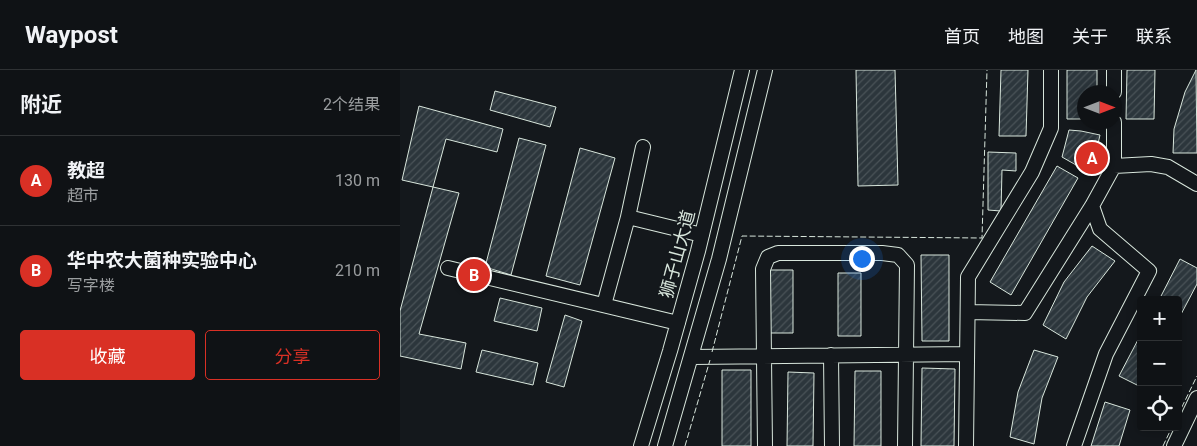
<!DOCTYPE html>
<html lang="zh">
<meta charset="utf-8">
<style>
:root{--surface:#0f1215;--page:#1d2022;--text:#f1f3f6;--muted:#9b9ea0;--line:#2f3234;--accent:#d93025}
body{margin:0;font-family:Roboto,"Noto Sans SC",sans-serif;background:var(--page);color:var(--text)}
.controls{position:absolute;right:15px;bottom:15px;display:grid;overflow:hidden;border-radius:5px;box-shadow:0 2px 12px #0003}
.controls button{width:45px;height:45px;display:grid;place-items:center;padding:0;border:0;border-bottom:1px solid var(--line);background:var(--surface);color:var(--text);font:25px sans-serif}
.compass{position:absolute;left:677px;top:15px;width:45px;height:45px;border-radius:50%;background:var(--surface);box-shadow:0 2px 12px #0003;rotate:90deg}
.you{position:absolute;left:461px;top:188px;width:18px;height:18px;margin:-12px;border:4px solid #fff;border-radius:50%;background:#1a73e8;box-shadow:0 0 0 8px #1a73e833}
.badge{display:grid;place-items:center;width:32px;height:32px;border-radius:50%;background:var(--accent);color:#fff;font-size:16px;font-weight:700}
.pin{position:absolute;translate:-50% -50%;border:2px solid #fff;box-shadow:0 1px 5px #0006}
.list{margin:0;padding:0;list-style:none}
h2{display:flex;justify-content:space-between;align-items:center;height:65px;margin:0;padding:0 20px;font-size:21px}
h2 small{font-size:16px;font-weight:400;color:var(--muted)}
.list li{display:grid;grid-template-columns:32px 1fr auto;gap:15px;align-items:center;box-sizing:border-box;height:90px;padding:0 20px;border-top:1px solid var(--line)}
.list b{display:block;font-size:19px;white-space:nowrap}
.list p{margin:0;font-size:16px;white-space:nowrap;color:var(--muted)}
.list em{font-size:16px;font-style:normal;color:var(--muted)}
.actions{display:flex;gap:10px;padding:15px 20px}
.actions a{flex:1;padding:11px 0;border:1px solid var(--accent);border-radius:5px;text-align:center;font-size:18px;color:var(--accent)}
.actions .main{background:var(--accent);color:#fff}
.icon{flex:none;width:28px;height:28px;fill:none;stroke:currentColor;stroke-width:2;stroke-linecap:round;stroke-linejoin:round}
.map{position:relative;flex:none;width:797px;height:376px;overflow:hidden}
header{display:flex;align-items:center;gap:30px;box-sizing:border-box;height:70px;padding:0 25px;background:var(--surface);border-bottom:1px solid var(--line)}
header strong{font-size:24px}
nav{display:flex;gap:28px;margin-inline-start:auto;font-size:18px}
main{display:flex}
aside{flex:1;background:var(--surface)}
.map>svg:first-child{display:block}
.building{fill:url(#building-hatch);stroke:#d8e6dc}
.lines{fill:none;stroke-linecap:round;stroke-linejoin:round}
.minor-casing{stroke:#d8e6dc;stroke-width:16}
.minor{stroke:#14181c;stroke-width:14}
.fence{stroke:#d8e6dc;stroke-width:1;stroke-dasharray:6 2.5;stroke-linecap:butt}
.labels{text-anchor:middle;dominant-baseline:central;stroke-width:4;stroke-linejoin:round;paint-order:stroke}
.street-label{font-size:18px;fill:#d8e6dc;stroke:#14181c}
</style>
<header>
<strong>Waypost</strong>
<nav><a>首页</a><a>地图</a><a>关于</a><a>联系</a></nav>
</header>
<main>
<aside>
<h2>附近<small>2个结果</small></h2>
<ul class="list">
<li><span class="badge">A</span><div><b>教超</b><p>超市</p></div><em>130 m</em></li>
<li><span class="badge">B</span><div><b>华中农大菌种实验中心</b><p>写字楼</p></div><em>210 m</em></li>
</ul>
<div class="actions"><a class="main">收藏</a><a>分享</a></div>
</aside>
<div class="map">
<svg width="797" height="376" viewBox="0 0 797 376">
<defs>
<pattern id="building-hatch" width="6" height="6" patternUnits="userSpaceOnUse" patternTransform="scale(1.25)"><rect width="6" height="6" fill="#2c363c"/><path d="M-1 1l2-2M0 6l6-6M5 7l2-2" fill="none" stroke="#4a5358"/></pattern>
</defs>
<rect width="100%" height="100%" fill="#14181c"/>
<path class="building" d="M456,0h39l3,115 -40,1z
M601,0h27l-2,66h-27z
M667,0h30v22h-13v27h-17z
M727,0h28l-1,49h-28z
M796,0l1,83h-24l1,-24 11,-37z
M95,21l61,16 -6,20 -60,-17z
M19,36l84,23 -6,23 -51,-13 -13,48 -31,-7z
M669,60l12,1 19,4 -8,34 -16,-4 -14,-8z
M119,68l27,7 -35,130 -26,-8z
M180,78l35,10 -35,127 -34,-9z
M588,82l28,1v18l-14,-1 -1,41 -13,-1z
M657,96l21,12 -67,117 -21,-13z
M33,117l26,6 -40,141 47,9 -5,26 -61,-13v-45z
M692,176l23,15 -28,36 -21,42 -23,-14 21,-43z
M521,185h28v86h-27z
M780,189l17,9v16l-19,36v-20h-19z
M368,200h25v63h-25z
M438,203h23v63h-23z
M100,228l42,10 -5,23 -43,-10z
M165,245l17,6 -18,66 -18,-5z
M741,264v53l-22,-11z
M82,280l56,13 -5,22 -57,-13z
M634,280l24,7 -16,41 -8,46 -24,-7 8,-45z
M522,298l33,1 -1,77h-33z
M322,300h29v76h-29z
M455,301h26v75h-27z
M388,302l26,1 -1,73h-26z
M705,332l25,8 -11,36h-28z"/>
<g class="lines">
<defs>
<path id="minor" d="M714,0v22
M714,52v44l37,-2 17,3 29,17
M228,147l15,-70
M48,198l230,55
M204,235l24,-88 74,18
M568,242l57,1 67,-107 22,-40
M431,285l1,91
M292,287l275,-3
M241,376l29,-95 28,-100 44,-181
M265,376l54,-187 46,-189
M365,376l-2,-177 5,-12 10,-4h104l16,2 9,10 -2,181
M566,376l2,-169 64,-105 19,-44v-58
M674,376l32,-92 43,-83 -49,-42 -8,-23
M774,376l23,-48"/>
</defs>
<use href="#minor" class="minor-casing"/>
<use href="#minor" class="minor"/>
<path class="fence" d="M312,282l30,-116 240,2 5,-168
M778,345l19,-39
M285,376l25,-86
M763,376l9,-19"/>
</g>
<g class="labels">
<g class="street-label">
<text transform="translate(277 184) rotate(-75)">狮子山大道</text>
</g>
</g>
</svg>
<div class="controls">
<button>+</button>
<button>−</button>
<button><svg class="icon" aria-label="locate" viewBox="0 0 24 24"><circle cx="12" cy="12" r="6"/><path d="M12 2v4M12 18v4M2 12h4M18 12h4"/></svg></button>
</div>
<svg class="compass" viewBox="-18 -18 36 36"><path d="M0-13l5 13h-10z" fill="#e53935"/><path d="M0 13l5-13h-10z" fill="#9b9ea0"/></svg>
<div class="you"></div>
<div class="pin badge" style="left:692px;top:88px">A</div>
<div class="pin badge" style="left:74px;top:205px">B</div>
</div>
</main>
